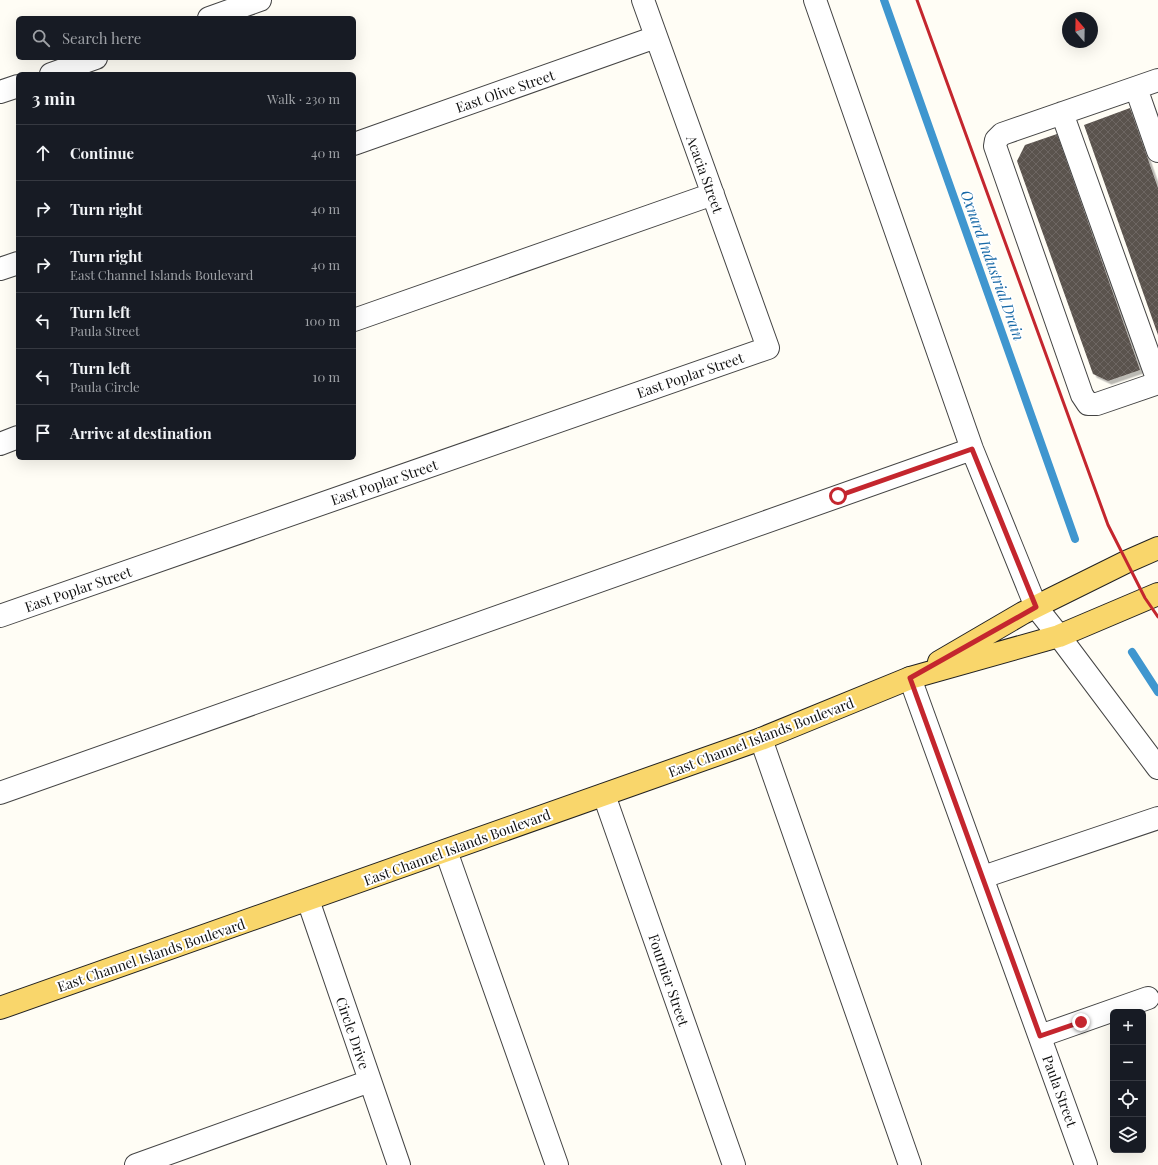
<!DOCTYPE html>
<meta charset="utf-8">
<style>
:root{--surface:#171b24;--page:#20242c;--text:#f1f3f6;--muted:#9ea1a6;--line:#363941}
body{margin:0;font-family:"Playfair Display",serif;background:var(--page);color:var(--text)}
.controls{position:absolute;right:12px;bottom:12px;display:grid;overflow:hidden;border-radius:6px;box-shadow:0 4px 16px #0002}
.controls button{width:36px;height:36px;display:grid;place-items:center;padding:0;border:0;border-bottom:1px solid var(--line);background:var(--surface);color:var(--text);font:20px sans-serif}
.compass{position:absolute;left:1062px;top:12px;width:36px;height:36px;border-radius:50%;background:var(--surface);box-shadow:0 4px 16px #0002;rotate:340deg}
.stop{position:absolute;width:12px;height:12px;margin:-9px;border:3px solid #c4262e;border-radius:50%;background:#fff}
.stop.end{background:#c4262e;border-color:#fff;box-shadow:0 1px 4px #0008}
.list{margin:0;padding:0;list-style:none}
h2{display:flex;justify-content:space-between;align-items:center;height:52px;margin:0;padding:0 16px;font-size:17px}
h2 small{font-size:13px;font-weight:400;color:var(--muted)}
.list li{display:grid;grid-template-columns:26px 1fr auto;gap:12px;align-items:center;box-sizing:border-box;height:56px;padding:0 16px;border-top:1px solid var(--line)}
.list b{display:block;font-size:15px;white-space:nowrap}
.list p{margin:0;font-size:13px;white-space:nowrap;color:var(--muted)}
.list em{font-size:13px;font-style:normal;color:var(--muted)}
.icon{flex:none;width:22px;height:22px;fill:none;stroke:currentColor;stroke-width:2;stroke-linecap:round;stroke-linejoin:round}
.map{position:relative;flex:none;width:1158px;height:1165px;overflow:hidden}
.search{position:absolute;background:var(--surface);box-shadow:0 4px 16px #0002;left:16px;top:16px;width:340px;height:44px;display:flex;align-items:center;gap:10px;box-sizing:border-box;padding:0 14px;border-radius:6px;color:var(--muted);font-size:15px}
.panel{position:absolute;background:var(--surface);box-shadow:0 4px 16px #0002;left:16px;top:72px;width:340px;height:388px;border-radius:6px}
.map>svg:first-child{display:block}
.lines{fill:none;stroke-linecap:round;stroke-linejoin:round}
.stream{stroke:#3f96cf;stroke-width:8}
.building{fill:url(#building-cross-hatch);filter:url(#shadow)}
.minor-casing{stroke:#444;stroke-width:24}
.major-casing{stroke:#222;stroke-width:24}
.minor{stroke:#fff;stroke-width:22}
.major{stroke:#f9d66b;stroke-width:22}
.rail{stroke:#c4262e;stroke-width:3}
.route{stroke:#c4262e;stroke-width:5}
.labels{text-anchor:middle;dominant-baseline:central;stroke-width:4;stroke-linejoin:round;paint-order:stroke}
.street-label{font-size:14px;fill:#111;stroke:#fff}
.water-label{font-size:15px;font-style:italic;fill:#1768a6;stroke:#fff}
</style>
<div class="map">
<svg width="1158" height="1165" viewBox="0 0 1158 1165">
<defs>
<pattern id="building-cross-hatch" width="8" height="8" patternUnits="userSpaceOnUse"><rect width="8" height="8" fill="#5a524d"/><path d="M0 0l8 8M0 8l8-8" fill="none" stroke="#6d6662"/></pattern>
<filter id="shadow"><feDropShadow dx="3.5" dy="3.5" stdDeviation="0" flood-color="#0004"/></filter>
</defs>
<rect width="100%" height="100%" fill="#fffdf5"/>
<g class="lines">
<path class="stream" d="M884,0l191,539
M1132,652l26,40"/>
</g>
<path class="building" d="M1130,108l28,80v147l-74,-210z
M1057,134l83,236 -32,11 -15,-7 -76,-213 8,-16z"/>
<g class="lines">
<defs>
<path id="minor" d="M815,0l157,449 64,158 23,29 99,132
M209,18l51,-18
M51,74l45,-16
M1158,80l-156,54 -6,6 -1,6 87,249 6,9h9l61,-21
M1136,88l22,63
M0,92l18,-6
M1062,113l96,268
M354,144l302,-107
M0,269l18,-6
M354,320l359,-126
M0,444l18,-7
M0,616l768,-268 -125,-348
M910,678l176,487
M761,739l149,426
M0,793l972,-344
M604,795l130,370
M446,851l111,314
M983,877l175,-59
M308,900l91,265
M1040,1036l108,-38
M136,1165l234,-84"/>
<path id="major" d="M939,662l84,-49 103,-51 32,-14
M0,1008l761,-269 149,-61 149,-42 99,-42"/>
</defs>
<use href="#minor" class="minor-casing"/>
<use href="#major" class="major-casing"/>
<use href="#minor" class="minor"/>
<use href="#major" class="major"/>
<path class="rail" d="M917,0l191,525 37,73 13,19"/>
</g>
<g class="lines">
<path class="route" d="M838,496l134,-47 64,158 -126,71 130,358 41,-14"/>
</g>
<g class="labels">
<g class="street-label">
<text transform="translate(505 91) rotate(-19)">East Olive Street</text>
<text transform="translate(705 174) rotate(70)">Acacia Street</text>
<text transform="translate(690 375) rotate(-19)">East Poplar Street</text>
<text transform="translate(384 482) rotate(-19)">East Poplar Street</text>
<text transform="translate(78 589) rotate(-19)">East Poplar Street</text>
<text transform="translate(761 737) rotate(-21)">East Channel Islands Boulevard</text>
<text transform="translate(457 847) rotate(-20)">East Channel Islands Boulevard</text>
<text transform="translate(151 955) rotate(-19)">East Channel Islands Boulevard</text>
<text transform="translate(669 980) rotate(71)">Fournier Street</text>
<text transform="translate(353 1033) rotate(71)">Circle Drive</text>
<text transform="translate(1060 1091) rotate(70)">Paula Street</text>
</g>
<g class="water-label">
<text transform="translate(993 265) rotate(70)">Oxnard Industrial Drain</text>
</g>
</g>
</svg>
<div class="controls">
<button>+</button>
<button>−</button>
<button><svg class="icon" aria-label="locate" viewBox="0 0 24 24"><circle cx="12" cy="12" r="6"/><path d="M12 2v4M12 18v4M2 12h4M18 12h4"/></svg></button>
<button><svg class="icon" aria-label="layers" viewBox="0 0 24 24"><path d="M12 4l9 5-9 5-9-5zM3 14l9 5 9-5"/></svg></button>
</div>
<svg class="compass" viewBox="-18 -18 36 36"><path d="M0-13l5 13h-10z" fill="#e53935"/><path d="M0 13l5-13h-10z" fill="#9ea1a6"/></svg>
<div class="stop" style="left:838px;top:496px"></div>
<div class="stop end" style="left:1081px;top:1022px"></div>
<div class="search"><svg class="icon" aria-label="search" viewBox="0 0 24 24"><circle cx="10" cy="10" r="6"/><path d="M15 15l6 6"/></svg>Search here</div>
<section class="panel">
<h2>3 min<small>Walk · 230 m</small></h2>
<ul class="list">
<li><svg class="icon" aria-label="ahead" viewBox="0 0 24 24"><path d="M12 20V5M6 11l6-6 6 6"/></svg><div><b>Continue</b></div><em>40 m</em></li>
<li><svg class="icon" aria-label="right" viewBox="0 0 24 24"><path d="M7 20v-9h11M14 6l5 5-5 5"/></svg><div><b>Turn right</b></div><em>40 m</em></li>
<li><svg class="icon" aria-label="right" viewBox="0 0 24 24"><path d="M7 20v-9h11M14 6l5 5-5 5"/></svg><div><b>Turn right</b><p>East Channel Islands Boulevard</p></div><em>40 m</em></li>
<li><svg class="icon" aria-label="left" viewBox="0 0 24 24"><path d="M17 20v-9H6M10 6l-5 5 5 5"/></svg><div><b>Turn left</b><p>Paula Street</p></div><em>100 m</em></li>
<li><svg class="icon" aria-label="left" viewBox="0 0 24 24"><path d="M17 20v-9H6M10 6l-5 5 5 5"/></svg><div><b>Turn left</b><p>Paula Circle</p></div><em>10 m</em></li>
<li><svg class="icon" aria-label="arrive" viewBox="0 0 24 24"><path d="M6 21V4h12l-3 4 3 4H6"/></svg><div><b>Arrive at destination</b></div></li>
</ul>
</section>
</div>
